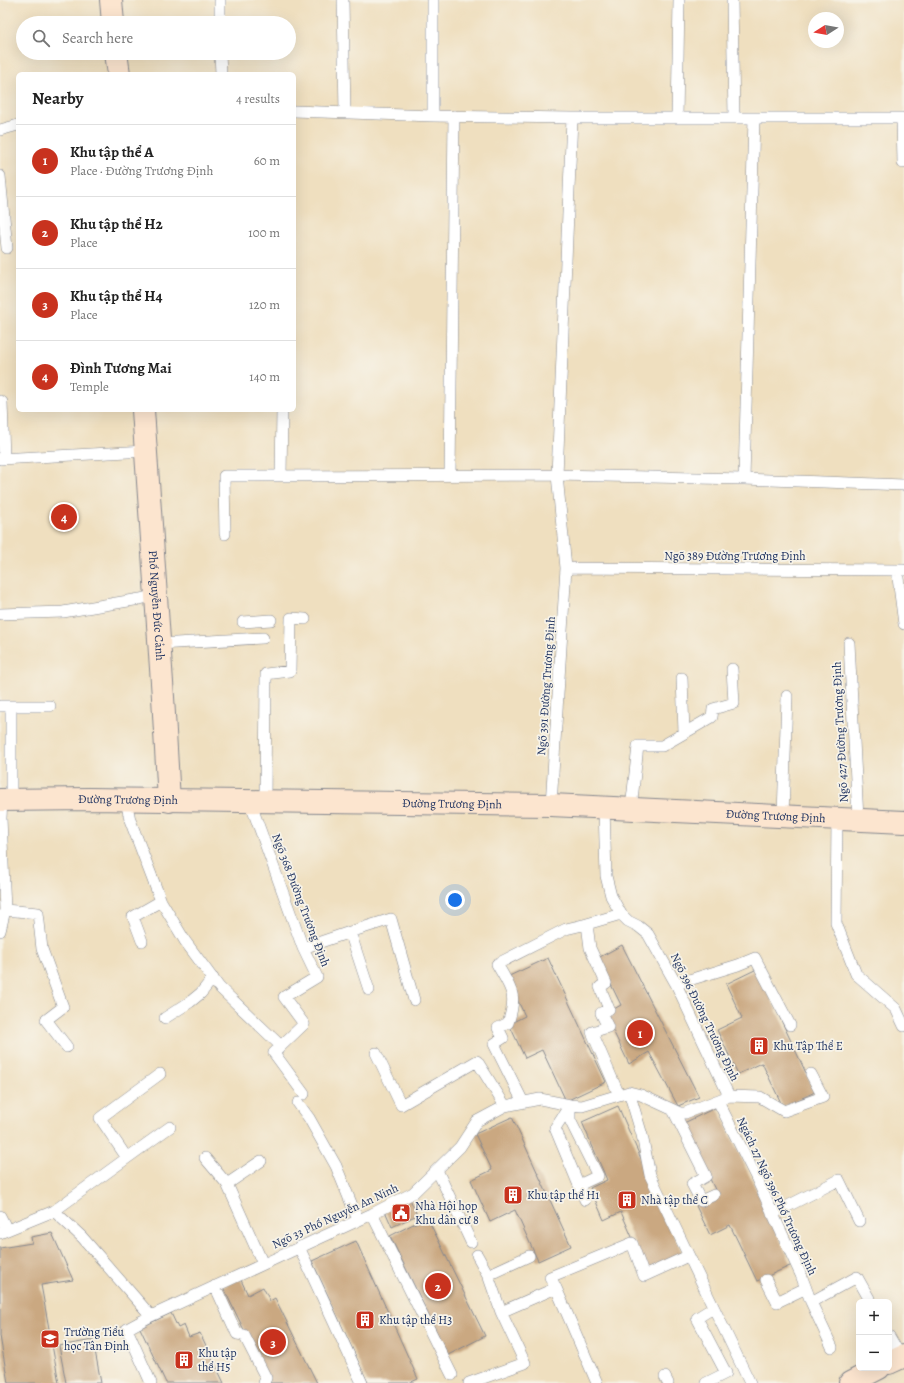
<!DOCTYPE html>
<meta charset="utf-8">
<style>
:root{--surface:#fff;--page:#f6f6f6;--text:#222;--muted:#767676;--line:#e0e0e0;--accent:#c8321e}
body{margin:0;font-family:Alegreya,serif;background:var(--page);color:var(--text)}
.controls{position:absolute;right:12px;bottom:12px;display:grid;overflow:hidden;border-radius:6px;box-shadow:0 4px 16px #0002}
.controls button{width:36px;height:36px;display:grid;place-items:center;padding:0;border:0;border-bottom:1px solid var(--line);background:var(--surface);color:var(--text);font:20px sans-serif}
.compass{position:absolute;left:808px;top:12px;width:36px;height:36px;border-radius:50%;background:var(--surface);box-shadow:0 4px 16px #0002;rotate:259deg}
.you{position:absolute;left:455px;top:900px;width:14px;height:14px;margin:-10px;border:3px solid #fff;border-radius:50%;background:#1a73e8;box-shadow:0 0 0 6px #1a73e833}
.badge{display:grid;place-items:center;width:26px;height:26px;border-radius:50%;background:var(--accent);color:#fff;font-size:13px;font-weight:700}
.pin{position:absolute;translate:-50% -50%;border:2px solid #fff;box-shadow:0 1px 4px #0006}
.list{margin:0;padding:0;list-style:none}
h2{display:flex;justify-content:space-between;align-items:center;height:52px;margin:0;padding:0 16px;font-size:17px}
h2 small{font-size:13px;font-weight:400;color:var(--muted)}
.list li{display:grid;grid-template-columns:26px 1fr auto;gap:12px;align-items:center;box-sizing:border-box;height:72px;padding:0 16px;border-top:1px solid var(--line)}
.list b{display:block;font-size:15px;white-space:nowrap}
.list p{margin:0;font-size:13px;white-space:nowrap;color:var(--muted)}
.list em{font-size:13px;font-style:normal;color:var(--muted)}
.icon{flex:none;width:22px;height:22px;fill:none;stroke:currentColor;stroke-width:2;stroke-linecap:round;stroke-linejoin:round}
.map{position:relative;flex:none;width:904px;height:1383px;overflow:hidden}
.search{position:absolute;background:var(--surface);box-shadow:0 4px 16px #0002;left:16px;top:16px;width:280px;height:44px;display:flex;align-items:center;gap:10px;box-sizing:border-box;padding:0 14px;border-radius:22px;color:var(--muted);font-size:15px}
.panel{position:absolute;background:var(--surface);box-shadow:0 4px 16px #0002;left:16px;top:72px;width:280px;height:340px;border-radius:6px}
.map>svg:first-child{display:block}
.building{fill:#caa881}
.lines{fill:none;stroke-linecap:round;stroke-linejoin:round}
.lane-casing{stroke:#85878e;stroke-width:12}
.secondary-casing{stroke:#85878e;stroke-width:24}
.lane{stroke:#fff;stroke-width:11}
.secondary{stroke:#fce5cf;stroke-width:22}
.labels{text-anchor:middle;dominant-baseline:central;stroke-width:3.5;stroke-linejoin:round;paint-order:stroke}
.street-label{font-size:12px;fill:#1b2f5e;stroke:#f7f3e8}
.poi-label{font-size:12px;fill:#1b2f5e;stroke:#f7f3e8;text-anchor:start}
</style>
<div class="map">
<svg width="904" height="1383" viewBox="0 0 904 1383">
<rect width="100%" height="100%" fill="#f7f3e8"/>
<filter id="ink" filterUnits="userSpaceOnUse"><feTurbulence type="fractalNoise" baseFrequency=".025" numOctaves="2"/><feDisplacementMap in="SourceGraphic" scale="8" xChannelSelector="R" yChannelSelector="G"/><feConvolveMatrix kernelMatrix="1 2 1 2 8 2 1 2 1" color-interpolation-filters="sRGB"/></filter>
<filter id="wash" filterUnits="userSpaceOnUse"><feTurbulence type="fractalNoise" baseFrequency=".012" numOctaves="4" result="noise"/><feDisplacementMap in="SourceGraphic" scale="16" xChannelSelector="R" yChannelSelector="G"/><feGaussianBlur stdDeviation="0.9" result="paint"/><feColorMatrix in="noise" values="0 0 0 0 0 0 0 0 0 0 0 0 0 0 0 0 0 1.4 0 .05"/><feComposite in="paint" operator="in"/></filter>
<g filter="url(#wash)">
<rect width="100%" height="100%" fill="#efdfbf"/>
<g id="blocks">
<path class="building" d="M622,945l77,152 -21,9 -29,-54 -20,12 -24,-50 16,-9 -23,-47z
M548,958l58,124 -40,19 -24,-51 -17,8 -16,-34 16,-8 -18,-39z
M757,969l58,123 -32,15 -21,-44 -24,11 -21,-44 25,-12 -16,-34z
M618,1106l65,149 -36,16 -26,-59 -17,8 -14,-32 17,-8 -25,-58z
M717,1107l75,158 -35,16 -27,-56 -20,10 -14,-29 22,-10 -34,-73z
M512,1117l59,129 -33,15 -23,-51 -25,12 -19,-42 21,-10 -17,-36z
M410,1199l7,16 -25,12 -7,-16z
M427,1217l58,119 -37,19 -58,-119z
M52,1233l21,47 -32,5 18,98h-51l-8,-47v-88l32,-5 -1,-6z
M356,1241l62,138 -9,4h-41l-56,-122z
M240,1278l8,17 15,-8 7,14 5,-3 42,85h-47l-47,-96z
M171,1313l7,15 6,-3 5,12 11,-4 24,50h-58l-26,-55z
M93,1340l8,43h-35l-7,-37z"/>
</g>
</g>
<g filter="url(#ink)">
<use href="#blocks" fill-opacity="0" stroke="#85878e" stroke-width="1"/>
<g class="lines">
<defs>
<path id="lane" d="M220,0v23
M343,0l2,113
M732,0l2,118
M220,53l1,21
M294,111l139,5 139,2 -15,357 9,93 -15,237
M433,116v-116
M572,118h330l1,45
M677,118l2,-118
M0,130l18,-5
M0,176l7,72
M0,401l2,1 2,56
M0,459l146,-8
M450,475l4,-359
M281,476l1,-66
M744,479l10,-361
M225,534l-1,-58 333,-1 187,4 160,6
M566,568l338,2
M897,570l7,54
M0,614l63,-2 77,-13 16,-4
M243,622l28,-2
M849,643l9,176
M159,644l104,-6
M682,678l2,54
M0,706h50
M11,707v93
M126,800l4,20 31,81 24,40 34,46 62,59 -7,7 30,41
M250,802l53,146 14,29 -33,20 20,27 -23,22
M265,802l1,-128 24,-3 1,-53 14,1
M631,809l7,-63h24l50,-29 1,-8 21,-6 -2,-34
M783,816l4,-120
M837,819l-1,104 20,51 40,35 8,17
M5,910l33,3 4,36 21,58 -17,13 21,27
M0,931l5,-21 -4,-92 1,-18
M350,932l19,58
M142,941l-9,-24 28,-16
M303,948l47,-16 41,-13 23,81
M676,984l62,-19 17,-7 35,67
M165,1018l25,-16 11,-9 12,-15
M376,1053l25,52 76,-44 28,45
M629,1092l13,43 8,40 100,208
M619,1095l-27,-63 16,-5 -7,-14 8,-4 -9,-22 6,-4 -16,-35 -3,-24 34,-10
M729,1096l31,1 24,14 39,-14 -12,-23
M718,1101l37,74 46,100 10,27 46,-25 14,25
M523,1102l-29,-58 9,-6 -5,-10 10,-5c10,-29 3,-34 -11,-59l69,-35 21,-5
M298,1103l11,15 27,48 22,54
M570,1105l-15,23 30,72
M570,1106v14l28,56 -19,9
M673,1110l33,66 -14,8 9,17 13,-6
M127,1158l43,-31
M205,1158l22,26 36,80
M437,1170l34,72
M227,1184l34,-23
M54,1211l28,26 69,79
M372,1214l80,161
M772,1214l67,-34 20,41
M0,1216l7,14
M0,1233l54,-22 73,-53 -27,-40 60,-44
M299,1247l63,136
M488,1275l41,-19
M766,1280l11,22 29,-14
M215,1286l22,48 7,1 22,43 -2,5
M556,1288l41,95
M811,1302l21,45
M501,1312l55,-24 -6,-11 82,-34 12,33 44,-20
M889,1336l12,21
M665,1377l3,6
M151,1383l-24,-54 24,-13 221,-102 41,-21 47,-46 17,-26 28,-15 35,-7 30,6 12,1 47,-14 12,3 39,18h5l44,-17 -53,-112 -28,-50 -10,-8 -10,-5 -7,-7 -10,-18 -5,-20 -2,-69
M469,1383l56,-20 -24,-51 -13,-37 -11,-20
M706,1383l20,-10 -29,-55 16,-10"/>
<g id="secondary">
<path d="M111,0l2,23"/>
<path d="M116,53l3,21"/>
<path id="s1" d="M143,410l20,287 6,104"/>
<path id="s2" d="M0,800l89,-1 462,6 353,17"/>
<path d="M889,1363l15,-7"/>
<path d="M850,1383l29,-15"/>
</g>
</defs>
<use href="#lane" class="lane-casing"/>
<use href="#secondary" class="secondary-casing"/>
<use href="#lane" class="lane"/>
<use href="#secondary" class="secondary"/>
</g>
</g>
<defs>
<symbol id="building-square" viewBox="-11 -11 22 22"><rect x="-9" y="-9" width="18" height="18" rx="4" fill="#c8321e" stroke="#f7f3e8"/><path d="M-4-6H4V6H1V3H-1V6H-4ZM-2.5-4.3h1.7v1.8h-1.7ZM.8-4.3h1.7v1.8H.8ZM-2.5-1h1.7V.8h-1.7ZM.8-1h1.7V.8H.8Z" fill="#fff"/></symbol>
<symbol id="civic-square" viewBox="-11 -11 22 22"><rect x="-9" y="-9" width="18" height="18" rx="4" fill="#c8321e" stroke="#f7f3e8"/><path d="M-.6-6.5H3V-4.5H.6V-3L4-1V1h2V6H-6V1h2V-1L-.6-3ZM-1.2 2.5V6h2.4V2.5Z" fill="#fff"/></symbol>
<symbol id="school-square" viewBox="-11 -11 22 22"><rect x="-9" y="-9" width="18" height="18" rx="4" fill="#c8321e" stroke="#f7f3e8"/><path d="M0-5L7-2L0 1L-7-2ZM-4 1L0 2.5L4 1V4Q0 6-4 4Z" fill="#fff"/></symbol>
</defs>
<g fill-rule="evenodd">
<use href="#building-square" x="748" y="1035" width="22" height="22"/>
<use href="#building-square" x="502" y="1184" width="22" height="22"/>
<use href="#building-square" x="616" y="1189" width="22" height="22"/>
<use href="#civic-square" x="390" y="1202" width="22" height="22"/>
<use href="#building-square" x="354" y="1309" width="22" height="22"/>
<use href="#school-square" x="39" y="1328" width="22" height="22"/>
<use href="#building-square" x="173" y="1349" width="22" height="22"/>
</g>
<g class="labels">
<g class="street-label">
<text x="735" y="556">Ngõ 389 Đường Trương Định</text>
<text stroke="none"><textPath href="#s1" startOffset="196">Phố Nguyễn Đức Cảnh</textPath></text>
<text transform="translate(546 686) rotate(-86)">Ngõ 391 Đường Trương Định</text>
<text transform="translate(840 732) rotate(-93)">Ngõ 427 Đường Trương Định</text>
<text stroke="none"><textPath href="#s2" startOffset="128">Đường Trương Định</textPath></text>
<text stroke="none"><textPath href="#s2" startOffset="452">Đường Trương Định</textPath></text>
<text stroke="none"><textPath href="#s2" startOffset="776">Đường Trương Định</textPath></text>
<text transform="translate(301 900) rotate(69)">Ngõ 368 Đường Trương Định</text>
<text transform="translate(705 1017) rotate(64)">Ngõ 396 Đường Trương Định</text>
<text transform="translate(777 1196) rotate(65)">Ngách 27 Ngõ 396 Phố Trương Định</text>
<text transform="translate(335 1216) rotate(-25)">Ngõ 33 Phố Nguyễn An Ninh</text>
</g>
<g class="poi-label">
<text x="773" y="1046">Khu Tập Thể E</text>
<text x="527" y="1195">Khu tập thể H1</text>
<text x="641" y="1200">Nhà tập thể C</text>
<text x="415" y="1206">Nhà Hội họp<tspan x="415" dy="14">Khu dân cư 8</tspan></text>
<text x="379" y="1320">Khu tập thể H3</text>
<text x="64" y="1332">Trường Tiểu<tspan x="64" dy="14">học Tân Định</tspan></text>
<text x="198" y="1353">Khu tập<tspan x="198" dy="14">thể H5</tspan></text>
</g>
</g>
</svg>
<div class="controls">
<button>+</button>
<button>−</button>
</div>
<svg class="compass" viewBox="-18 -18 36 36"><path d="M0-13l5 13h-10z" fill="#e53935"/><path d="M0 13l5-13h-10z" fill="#767676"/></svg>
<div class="you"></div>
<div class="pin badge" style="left:640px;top:1033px">1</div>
<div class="pin badge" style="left:438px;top:1286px">2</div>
<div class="pin badge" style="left:273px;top:1342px">3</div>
<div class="pin badge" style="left:64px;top:517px">4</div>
<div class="search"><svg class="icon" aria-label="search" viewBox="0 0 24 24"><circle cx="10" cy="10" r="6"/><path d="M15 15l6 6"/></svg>Search here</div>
<section class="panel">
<h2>Nearby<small>4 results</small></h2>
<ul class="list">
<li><span class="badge">1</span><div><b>Khu tập thể A</b><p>Place · Đường Trương Định</p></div><em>60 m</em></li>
<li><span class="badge">2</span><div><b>Khu tập thể H2</b><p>Place</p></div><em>100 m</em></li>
<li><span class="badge">3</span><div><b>Khu tập thể H4</b><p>Place</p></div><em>120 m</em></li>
<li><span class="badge">4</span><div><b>Đình Tương Mai</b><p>Temple</p></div><em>140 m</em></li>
</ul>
</section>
</div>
